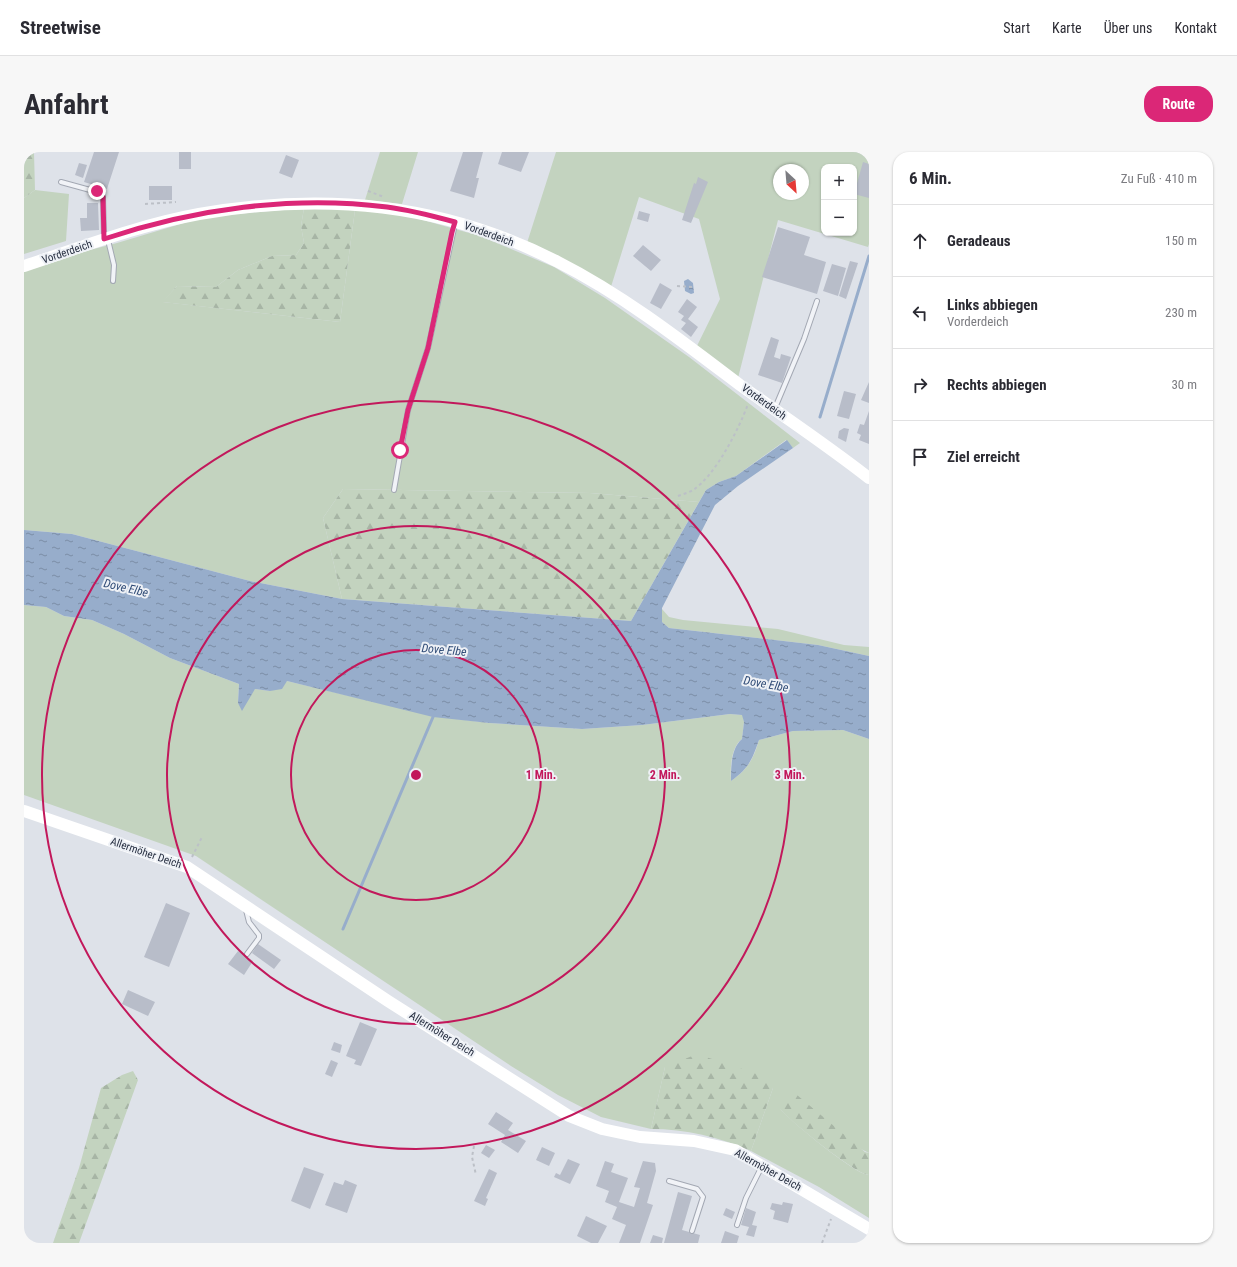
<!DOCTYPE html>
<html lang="de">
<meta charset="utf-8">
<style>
:root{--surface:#fff;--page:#f7f7f7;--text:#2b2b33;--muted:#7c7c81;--line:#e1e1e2;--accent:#db2777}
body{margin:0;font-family:"Roboto Condensed",sans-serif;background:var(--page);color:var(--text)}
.controls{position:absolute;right:12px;top:12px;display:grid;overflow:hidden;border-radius:8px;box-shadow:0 1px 3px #0004}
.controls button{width:36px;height:36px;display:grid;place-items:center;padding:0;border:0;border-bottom:1px solid var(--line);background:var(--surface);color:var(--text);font:20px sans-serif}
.compass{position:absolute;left:749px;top:12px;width:36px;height:36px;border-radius:50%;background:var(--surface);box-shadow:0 1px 3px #0004;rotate:154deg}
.stop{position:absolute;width:12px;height:12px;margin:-9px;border:3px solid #db2777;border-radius:50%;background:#fff}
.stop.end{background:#db2777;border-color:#fff;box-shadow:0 1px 4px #0008}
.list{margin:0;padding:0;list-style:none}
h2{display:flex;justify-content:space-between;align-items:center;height:52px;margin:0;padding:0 16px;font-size:17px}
h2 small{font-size:13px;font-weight:400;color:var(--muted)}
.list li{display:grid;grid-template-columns:26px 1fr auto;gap:12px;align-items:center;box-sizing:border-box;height:72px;padding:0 16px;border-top:1px solid var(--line)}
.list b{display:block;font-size:15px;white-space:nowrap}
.list p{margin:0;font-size:13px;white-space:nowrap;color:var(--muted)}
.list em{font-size:13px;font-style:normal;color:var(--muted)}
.icon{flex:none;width:22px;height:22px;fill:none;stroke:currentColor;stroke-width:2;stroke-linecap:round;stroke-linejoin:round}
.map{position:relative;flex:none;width:845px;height:1091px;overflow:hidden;border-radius:16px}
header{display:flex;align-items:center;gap:24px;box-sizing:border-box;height:56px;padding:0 20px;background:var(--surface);border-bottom:1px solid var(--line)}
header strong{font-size:19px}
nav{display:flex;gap:22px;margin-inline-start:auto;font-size:14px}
.intro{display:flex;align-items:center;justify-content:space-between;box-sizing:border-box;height:96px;padding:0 24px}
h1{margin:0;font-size:28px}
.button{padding:10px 18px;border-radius:16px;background:var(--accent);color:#fff;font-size:14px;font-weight:700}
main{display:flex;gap:24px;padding:0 24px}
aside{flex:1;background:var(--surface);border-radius:16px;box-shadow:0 1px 3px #0004}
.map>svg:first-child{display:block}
.grass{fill:#c3d3bf;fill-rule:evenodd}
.forest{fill:url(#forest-firs)}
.water{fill:url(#water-ripples)}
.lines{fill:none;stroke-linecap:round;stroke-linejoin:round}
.stream{stroke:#97adcb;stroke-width:3}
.building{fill:#b8bdc9}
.lane-casing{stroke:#a3a8b3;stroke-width:6}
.path{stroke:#bcc0c7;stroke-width:2;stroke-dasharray:3 3;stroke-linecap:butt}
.lane{stroke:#f1f3f7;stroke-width:4}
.secondary{stroke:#fff;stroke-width:12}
.route{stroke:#db2777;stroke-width:5}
.ring{fill:none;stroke:#c2185b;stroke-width:2}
.labels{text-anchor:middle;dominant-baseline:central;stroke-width:4;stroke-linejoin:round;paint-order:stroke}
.street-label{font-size:11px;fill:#262e40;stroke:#eef1f6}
.water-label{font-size:12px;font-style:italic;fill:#2f4b76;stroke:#eef1f6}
.centre{fill:#c2185b;stroke:#eef1f6;stroke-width:2}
.ring-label{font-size:12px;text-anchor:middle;font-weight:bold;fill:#c2185b;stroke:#eef1f6;stroke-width:4;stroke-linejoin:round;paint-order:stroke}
</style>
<header>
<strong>Streetwise</strong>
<nav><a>Start</a><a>Karte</a><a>Über uns</a><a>Kontakt</a></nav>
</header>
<div class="intro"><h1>Anfahrt</h1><a class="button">Route</a></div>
<main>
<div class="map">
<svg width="845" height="1091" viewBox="0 0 845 1091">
<defs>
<pattern id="forest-firs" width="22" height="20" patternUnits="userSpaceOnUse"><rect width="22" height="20" fill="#c3d3bf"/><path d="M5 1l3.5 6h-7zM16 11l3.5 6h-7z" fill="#a7b5a5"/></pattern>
<pattern id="water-ripples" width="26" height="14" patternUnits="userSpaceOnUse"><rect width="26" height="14" fill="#97adcb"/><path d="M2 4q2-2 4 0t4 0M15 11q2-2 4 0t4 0" fill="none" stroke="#7b8da6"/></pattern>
</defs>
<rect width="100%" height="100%" fill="#dee2e9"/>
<path class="grass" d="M356,0h38l-16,52 -37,-4z
M532,0h313v92l-1,3 -90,-27 -41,162 -43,-30 26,-53 -21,-80 -60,-22 -29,93 -84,-44zM800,15h30v66h-30zM755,18h24v24h-24z
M11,38l34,4 -3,47 -42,13v-56z
M280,56l-3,18 3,17 -8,12 -24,1 -34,14 -22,17 -39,-1 -14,16 177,20 15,-112 50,5 75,21 74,31 51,31 84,59 111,86 -7,5 -7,-8 -50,36 -17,6 -13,8 -7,12 -109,-9 -247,-4 -20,29 19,81 -92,-18 -178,-47 -48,-4v-263l93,-24 87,-26z
M0,453l22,2 18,9 28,4 32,14 46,24 69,26 -1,19 17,-14 15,2 17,-10 146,35 56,7 93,6 60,-4 88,-11 13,1 1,7 -2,17c-11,8 -12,29 -11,42 17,-12 22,-21 28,-41l34,-9 50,-1 26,9v414l-89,-44c12,13 74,65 89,66v43l-50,-31 -68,-36 22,-63 -108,-21 -14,62 -50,-12 -43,-22 -47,-29 -315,-210 -172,-61z
M638,457l7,8 14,3 95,9 66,16 25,2v9l-51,-11 -149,-17 -7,-6z"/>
<path class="forest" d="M0,0h10l1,38 -11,8z
M280,56l51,2 -15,112 -178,-20 15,-16 39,1 22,-17 34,-14 24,-1 8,-12 -3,-17z
M319,337l247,4 109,9 -68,119 -289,-22 -19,-81z
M673,902l69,23 7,11 -22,63c-31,-14 -66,-22 -100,-22l14,-62z
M109,919l5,9 -59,163h-26l26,-75 22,-80 21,-13z
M773,943l68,57 4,1v22c-14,-1 -78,-53 -89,-66l4,-10z"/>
<path class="water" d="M664,127l5,4 1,10 -3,1 -6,-3 -1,-10z
M763,288l6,8 -55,38 -23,19 -53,103v14l7,6 149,17 51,11v83l-26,-9 -50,1 -34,9c-7,20 -10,28 -28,41 0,-14 0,-33 11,-42l2,-17 -2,-7 -12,-1 -88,11 -60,4 -93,-6 -56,-6 -146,-36 -5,8 -12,2 -15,-2 -13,22 -4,-8 1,-19 -69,-26 -46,-24 -32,-14 -28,-4 -18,-9 -22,-2v-75l48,4 178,47 92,18 289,22 75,-131 13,-8 17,-6z"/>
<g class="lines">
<path class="stream" d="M796,265l49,-161
M319,777l90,-212"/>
</g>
<path class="building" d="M70,0h25l-12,37 -23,-7z
M155,0h12v17h-12z
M439,0h20l-7,26h3l-5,20 -24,-7z
M478,0h27l-8,20 -23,-8z
M262,3l13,5 -7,18 -13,-5z
M839,10l6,2v34l-15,-4z
M55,11l8,2 -4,13 -8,-3z
M674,25l10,5 -17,41 -9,-3 12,-37 2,1z
M125,34h23v14h-23z
M63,51h11l1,27 -18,1 -1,-13h7z
M615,59l11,3 -2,8 -11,-3z
M754,75l32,10 -6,18 22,7 -9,32 -55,-17z
M619,93l18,15 -10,11 -18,-15z
M826,109l8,2 -12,36 -7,-3z
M808,112l14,4 -8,28 -15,-5z
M636,131l12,7 -11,19 -11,-6z
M663,147l10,8 -9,12 10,8 -7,10 -10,-8 5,-6 -5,-3 3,-4 -6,-4z
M747,185l8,3 -5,17 6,2 1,-5 10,3 -9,26 -24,-8z
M845,230v21l-8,-3z
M820,239l12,3 -7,25 -12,-3z
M845,259v33l-10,-4 2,-5 -4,-2 3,-9 4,1z
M820,276l5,1 -3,13 -8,-4 1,-7z
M142,751l24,10 -21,54 -25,-10z
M234,792l23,16 -7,9 -22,-16z
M214,799l15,10 -9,14 -16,-11z
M104,838l27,12 -7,14 -26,-12z
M336,870l17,7 -16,37 -7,-2 2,-4 -10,-4z
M310,890l8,3 -2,8 -9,-3z
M307,908l7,3 -6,14 -7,-3z
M472,960l17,11 -5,7 18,11 -8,12 -17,-11 4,-7 -17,-11z
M462,993l9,5 -6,8 -8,-5z
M518,995l13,6 -6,13 -13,-6z
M544,1007l12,5 -10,20 -16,-7 2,-4 4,2z
M581,1009l9,3 -3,8 17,6 -9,24 15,5 6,-19 -6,-1 9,-26 12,2 1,8 -9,32 6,2 -13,38h-21l7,-18 -14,-6 5,-12 -12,-5 4,-11 -13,-5z
M280,1015l20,7 -14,35 -19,-8z
M465,1017l8,4 -11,25 2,1 -3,7 -11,-5z
M321,1028l12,5 -10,28 -22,-8 9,-23 9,3z
M654,1040l14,4 -10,34 18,5 -2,8h-34z
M759,1050l10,2 -5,19 -15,-4 2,-8 -5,-2 2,-6 10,2z
M702,1056l9,4 -3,7 -9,-4z
M722,1056l10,4 -4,13 5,1 -3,11 -8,-2 3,-8 -8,-2z
M562,1064l21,10 -9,17h-7l-14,-7z
M701,1079l14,5 -2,7h-16z
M629,1083l10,3 -1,5h-12z"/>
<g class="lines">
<defs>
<path id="lane" d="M37,30l40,11 2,4 1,40
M84,88l6,25 -1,16
M751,256l29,-69 13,-38
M370,338l14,-80 20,-62 27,-124
M222,758l3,12 10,13v3l-12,16
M645,1029l28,8 6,8 -11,34
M713,1073l9,-27 15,-30"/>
</defs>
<use href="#lane" class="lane-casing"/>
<path class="path" d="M344,39l16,6
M121,52l31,-2
M653,134l16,1
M654,344c5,-2 10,-3 15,-6 22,-14 46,-61 55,-86
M168,705l10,-20
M450,994l-2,11 4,18
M798,1091l9,-24"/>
<use href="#lane" class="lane"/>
<path class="secondary" d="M0,114c58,-19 115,-41 175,-52 126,-22 244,-11 359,48 65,33 124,79 182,123 43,31 87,60 129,93
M0,659l163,56 201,134 181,115 33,13 38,8 54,4 41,9 134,79"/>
</g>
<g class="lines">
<path class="route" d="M73,39l6,6 1,42c90,-30 188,-44 283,-32 23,3 46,9 68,15l-3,10 -24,116 -20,62 -8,40"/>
</g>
<g class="ring">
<circle cx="392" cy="623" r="125"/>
<circle cx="392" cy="623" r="249"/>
<circle cx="392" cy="623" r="374"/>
</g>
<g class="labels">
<g class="street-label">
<text transform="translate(465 82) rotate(20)">Vorderdeich</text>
<text transform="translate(43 100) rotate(-19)">Vorderdeich</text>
<text transform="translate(740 250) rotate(36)">Vorderdeich</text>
<text transform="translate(122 701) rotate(19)">Allermöher Deich</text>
<text transform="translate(418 882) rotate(32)">Allermöher Deich</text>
<text transform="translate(744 1018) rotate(29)">Allermöher Deich</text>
</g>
<g class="water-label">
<text transform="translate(102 436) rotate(13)">Dove Elbe</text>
<text transform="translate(420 498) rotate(5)">Dove Elbe</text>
<text transform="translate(742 532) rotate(10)">Dove Elbe</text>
</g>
</g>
<circle cx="392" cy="623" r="6" class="centre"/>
<g class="ring-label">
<text x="517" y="627">1 Min.</text>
<text x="641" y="627">2 Min.</text>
<text x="766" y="627">3 Min.</text>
</g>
</svg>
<div class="controls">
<button>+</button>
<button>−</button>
</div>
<svg class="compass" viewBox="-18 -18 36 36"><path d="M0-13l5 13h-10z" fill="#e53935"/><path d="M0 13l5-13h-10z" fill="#7c7c81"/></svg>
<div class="stop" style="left:376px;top:298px"></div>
<div class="stop end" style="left:73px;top:39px"></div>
</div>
<aside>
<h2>6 Min.<small>Zu Fuß · 410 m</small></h2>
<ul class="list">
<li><svg class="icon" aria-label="ahead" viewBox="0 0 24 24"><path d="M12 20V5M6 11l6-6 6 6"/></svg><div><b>Geradeaus</b></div><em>150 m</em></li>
<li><svg class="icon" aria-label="left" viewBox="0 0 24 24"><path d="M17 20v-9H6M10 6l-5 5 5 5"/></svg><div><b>Links abbiegen</b><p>Vorderdeich</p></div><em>230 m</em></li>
<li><svg class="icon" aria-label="right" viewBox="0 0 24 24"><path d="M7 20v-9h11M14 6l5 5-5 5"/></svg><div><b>Rechts abbiegen</b></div><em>30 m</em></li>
<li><svg class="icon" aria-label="arrive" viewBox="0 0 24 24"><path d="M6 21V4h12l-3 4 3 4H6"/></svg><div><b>Ziel erreicht</b></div></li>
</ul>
</aside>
</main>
